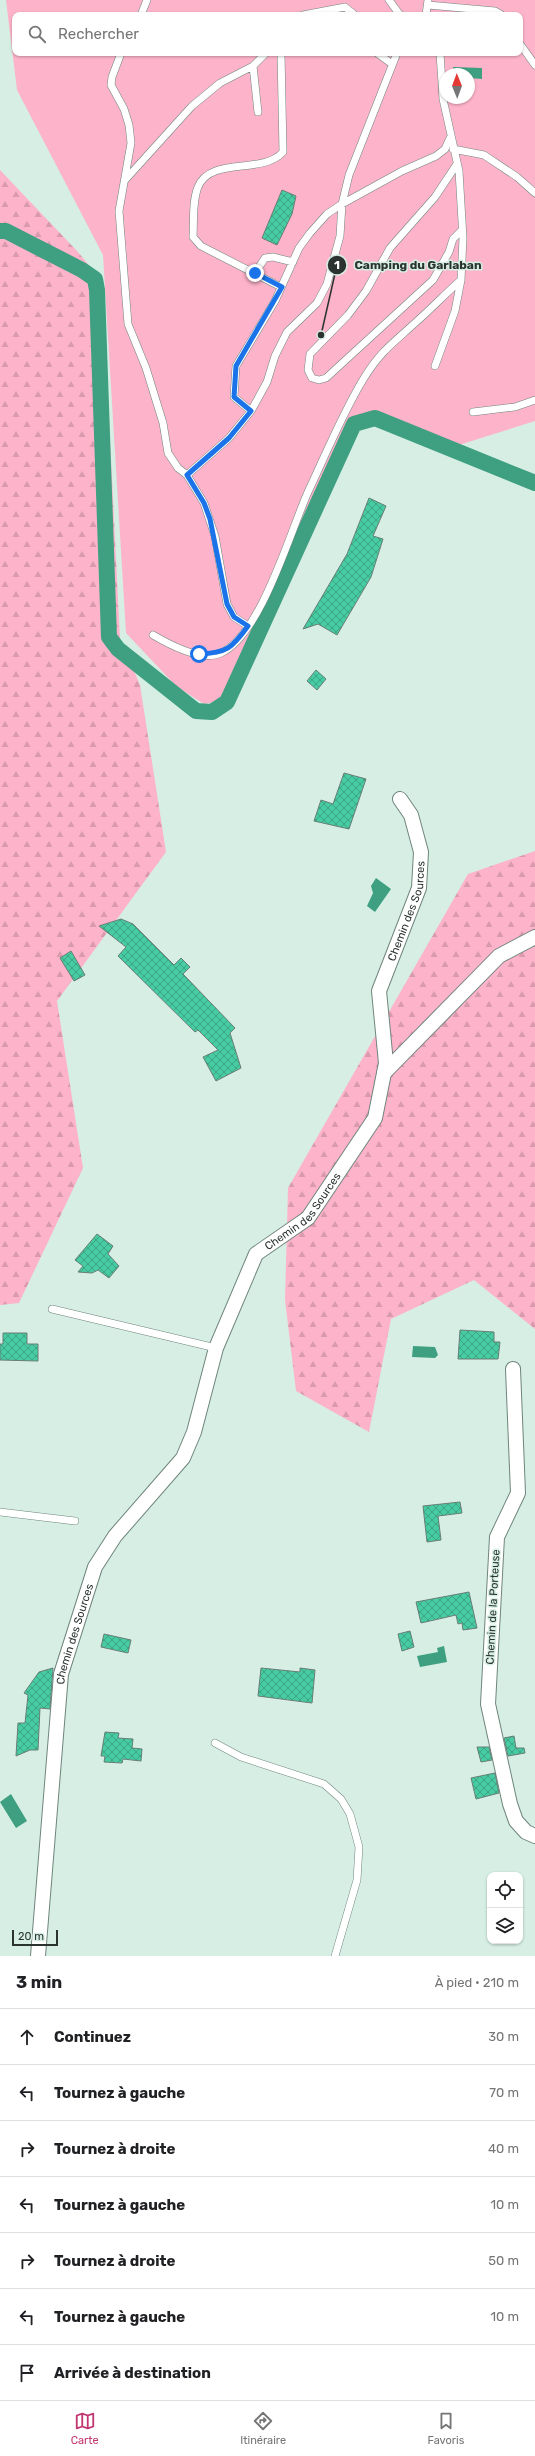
<!DOCTYPE html>
<html lang="fr">
<meta charset="utf-8">
<style>
:root{--surface:#fff;--page:#f6f6f6;--text:#202124;--muted:#757577;--line:#e0e0e0;--accent:#c13771}
body{margin:0;font-family:Rubik,sans-serif;background:var(--page);color:var(--text)}
.controls{position:absolute;right:12px;bottom:12px;display:grid;overflow:hidden;border-radius:8px;box-shadow:0 1px 3px #0004}
.controls button{width:36px;height:36px;display:grid;place-items:center;padding:0;border:0;border-bottom:1px solid var(--line);background:var(--surface);color:var(--text);font:20px sans-serif}
.compass{position:absolute;left:439px;top:68px;width:36px;height:36px;border-radius:50%;background:var(--surface);box-shadow:0 1px 3px #0004;rotate:359deg}
.scale{position:absolute;left:12px;bottom:10px;width:46px;box-sizing:border-box;padding-left:4px;border:2px solid #2a332f;border-top:0;font-size:11px;line-height:14px;white-space:nowrap;color:#2a332f;-webkit-text-stroke:3px #d6eee4;paint-order:stroke}
.stop{position:absolute;width:12px;height:12px;margin:-9px;border:3px solid #1a73e8;border-radius:50%;background:#fff}
.stop.end{background:#1a73e8;border-color:#fff;box-shadow:0 1px 4px #0008}
.list{margin:0;padding:0;list-style:none}
h2{display:flex;justify-content:space-between;align-items:center;height:52px;margin:0;padding:0 16px;font-size:17px}
h2 small{font-size:13px;font-weight:400;color:var(--muted)}
.list li{display:grid;grid-template-columns:26px 1fr auto;gap:12px;align-items:center;box-sizing:border-box;height:56px;padding:0 16px;border-top:1px solid var(--line)}
.list b{display:block;font-size:15px;white-space:nowrap}
.list em{font-size:13px;font-style:normal;color:var(--muted)}
.icon{flex:none;width:22px;height:22px;fill:none;stroke:currentColor;stroke-width:2;stroke-linecap:round;stroke-linejoin:round}
.map{position:relative;flex:none;width:535px;height:1956px;overflow:hidden}
.search{position:absolute;background:var(--surface);box-shadow:0 1px 3px #0004;left:12px;right:12px;top:12px;height:44px;display:flex;align-items:center;gap:10px;box-sizing:border-box;padding:0 14px;border-radius:8px;color:var(--muted);font-size:15px}
.sheet{height:444px;background:var(--surface)}
nav{display:flex;justify-content:space-around;align-items:center;box-sizing:border-box;height:56px;border-top:1px solid var(--line);background:var(--surface);font-size:11px;color:var(--muted)}
nav a{display:grid;justify-items:center;gap:2px}
nav .on{color:var(--accent)}
.map>svg:first-child{display:block}
.forest{fill:url(#forest-firs)}
.park{fill:#fdb3ca;fill-rule:evenodd}
.water{fill:#3ea081}
.lines{fill:none;stroke-linecap:round;stroke-linejoin:round}
.canal{stroke:#3ea081;stroke-width:16}
.building{fill:url(#building-cross-hatch);stroke:#687e75}
.service-casing{stroke:#6f857c;stroke-width:8}
.minor-casing{stroke:#6f857c;stroke-width:16}
.service{stroke:#fff;stroke-width:7}
.minor{stroke:#fff;stroke-width:14}
.route{stroke:#1a73e8;stroke-width:5}
.labels{text-anchor:middle;dominant-baseline:central;stroke-width:3;stroke-linejoin:round;paint-order:stroke}
.street-label{font-size:11px;fill:#2a332f;stroke:#d6eee4}
.leader{fill:none;stroke:#2a332f;stroke-width:1.5}
.callout-dot{fill:#2a332f;stroke:#d6eee4;stroke-width:1.5}
.mark-label{font-size:12px;text-anchor:middle;font-weight:bold;fill:#fff}
.callout-label{font-size:12px;text-anchor:middle;font-weight:bold;fill:#2a332f;stroke:#d6eee4;stroke-width:3;stroke-linejoin:round;paint-order:stroke}
</style>
<div class="map">
<svg width="535" height="1956" viewBox="0 0 535 1956">
<defs>
<pattern id="forest-firs" width="22" height="20" patternUnits="userSpaceOnUse"><rect width="22" height="20" fill="#fdb3ca"/><path d="M5 1l3.5 6h-7zM16 11l3.5 6h-7z" fill="#d99aae"/></pattern>
<pattern id="building-cross-hatch" width="8" height="8" patternUnits="userSpaceOnUse"><rect width="8" height="8" fill="#47cba2"/><path d="M0 0l8 8M0 8l8-8" fill="none" stroke="#3ba584"/></pattern>
</defs>
<rect width="100%" height="100%" fill="#d6eee4"/>
<path class="forest" d="M0,170l78,82 24,29 18,357 20,47 26,167 -109,149 26,167 -64,135 -19,2z
M535,851v478l-61,-49 -83,39 -22,113 -73,-41 -11,-91 3,-112 180,-314z"/>
<path class="park" d="M6,0h529v421l-76,24 -83,-31h-9l-19,7 -112,254 -15,26 -17,3 -28,-18 -50,-53 -23,-378 -86,-165zM15,15h505v38h-505zM445,74h24v24h-24z"/>
<path class="water" d="M453,67l29,1v11l-13,-1v-4h-16z
M376,878l15,11 -16,23 -8,-6 6,-13 -2,-7z
M413,1346l22,1 3,8 -3,3 -23,-1z
M444,1646l3,16 -27,5 -3,-11 21,-4 -1,-4z
M11,1794l16,27 -11,7 -16,-26z"/>
<g class="lines">
<path class="canal" d="M0,231h6l76,39 13,9 2,11 12,347 9,12 78,62 16,1 15,-10 127,-278 21,-6 160,65"/>
</g>
<path class="building" d="M282,190l14,6 -4,18 -15,31 -15,-7z
M369,498l17,8 -13,30 10,3 -12,38 -34,58 -19,-11 -15,5 44,-75z
M316,670l10,9 -9,11 -10,-9z
M344,773l22,6 -17,50 -35,-8 7,-21 12,4z
M121,919l12,5 41,41 7,-7 9,9 -7,7 52,54 -5,5 11,35 -25,13 -13,-24 15,-7 -20,-20 -3,2 -77,-76 8,-9 -27,-21z
M71,951l14,24 -11,6 -14,-23z
M97,1234l16,12 -5,8 11,12 -10,12 -11,-8 -6,3 -14,-1 5,-6 -8,-6z
M460,1330l34,2v10h6l-2,17h-40z
M3,1333h24v11h11v17l-38,-1v-16h3z
M460,1502l2,11 -24,3 3,24 -14,2 -4,-36z
M469,1592l8,36 -14,2 -1,-7 -4,1 -2,-9 -35,8 -5,-21z
M410,1631l4,16 -12,4 -4,-17z
M104,1634l27,6 -3,13 -27,-6z
M53,1668l-3,41 -10,-1 -2,42h-8l-14,6 2,-33h7l3,-28 -4,-2 15,-21z
M261,1668l39,4v-4l15,2 -3,33 -54,-7z
M105,1732l14,1 -1,5 15,1 -1,9 10,1 -1,12 -18,-2 -1,4 -18,-1 1,-6h-4z
M514,1736l2,12h8l1,5 -17,3 -4,-18z
M477,1747h12l3,13 -11,2z
M495,1773l4,20 -23,6 -5,-21z"/>
<g class="lines">
<defs>
<path id="service" d="M389,0l11,15
M428,5l67,6 7,4
M141,15l6,-15
M303,15l42,-8 10,8
M426,15l2,-15
M520,44l15,21
M121,53l-9,24 -1,8 13,24 5,16 2,18 -12,68 9,113 18,44 17,55 5,30 10,15 9,7 17,28 11,33 12,68 7,13 14,9
M281,53l2,99c-20,23 -73,4 -85,35 -6,15 -4,34 -5,50l8,9 80,41
M377,53l15,11
M253,66l5,46
M453,149l31,6 33,22 18,16
M457,164l-22,33 -45,51 -24,43 -18,24 -38,39 -2,16 4,8 7,2 7,-2 107,-98 16,-28 4,-13 9,-9
M125,180l67,-74 28,-23 33,-17 13,-13
M255,273l10,-15 8,-1 20,5
M435,366l20,-55 6,-31 2,-42 -4,-67 -16,-72 -3,-46
M251,411l-17,-14 2,-31 39,-65 24,-53 11,-15 17,-19 15,-10 60,-33 34,-15 9,-7 5,-11
M473,412l42,-5 20,-7
M187,475l42,-37 22,-27 16,-29 8,-26 12,-24 30,-29 10,-19 13,-48 2,-32 7,-29 48,-122
M153,635c17,10 49,27 68,18 40,-18 69,-121 87,-161 18,-38 34,-78 56,-114 17,-27 28,-34 51,-55 16,-14 30,-29 46,-43
M52,1309l164,39
M0,1512l75,9
M215,1743l26,14 83,27 17,15 9,15 9,33 -2,33 -22,76"/>
<g id="minor">
<path d="M384,1073l115,-117 36,-19"/>
<path d="M513,1369l5,124 -21,44 -9,167 22,100 6,17 10,11 9,4"/>
<path id="s1" d="M38,1956l23,-282 34,-107 20,-31 68,-78 11,-26 22,-84 40,-94 52,-36 67,-100 11,-55 -7,-72 40,-103 2,-36 -10,-37 -11,-16"/>
</g>
</defs>
<use href="#service" class="service-casing"/>
<use href="#minor" class="minor-casing"/>
<use href="#service" class="service"/>
<use href="#minor" class="minor"/>
</g>
<g class="lines">
<path class="route" d="M199,654c28,-1 33,-6 49,-28l-14,-9 -7,-13 -17,-85 -6,-16 -17,-28 42,-37 22,-27 -17,-14 2,-31 46,-79 -27,-14"/>
</g>
<g class="labels">
<g class="street-label">
<text stroke="none"><textPath href="#s1" startOffset="1150">Chemin des Sources</textPath></text>
<text stroke="none"><textPath href="#s1" startOffset="817">Chemin des Sources</textPath></text>
<text transform="translate(493 1607) rotate(-87)">Chemin de la Porteuse</text>
<text stroke="none"><textPath href="#s1" startOffset="325">Chemin des Sources</textPath></text>
</g>
</g>
<path class="leader" d="M321 335L337 265"/>
<g class="callout-dot">
<circle cx="321" cy="335" r="4"/>
<circle cx="337" cy="265" r="10"/>
</g>
<g class="mark-label">
<text x="337" y="269">1</text>
</g>
<g class="callout-label">
<text x="418" y="269">Camping du Garlaban</text>
</g>
</svg>
<div class="controls">
<button><svg class="icon" aria-label="locate" viewBox="0 0 24 24"><circle cx="12" cy="12" r="6"/><path d="M12 2v4M12 18v4M2 12h4M18 12h4"/></svg></button>
<button><svg class="icon" aria-label="layers" viewBox="0 0 24 24"><path d="M12 4l9 5-9 5-9-5zM3 14l9 5 9-5"/></svg></button>
</div>
<svg class="compass" viewBox="-18 -18 36 36"><path d="M0-13l5 13h-10z" fill="#e53935"/><path d="M0 13l5-13h-10z" fill="#757577"/></svg>
<div class="scale">20 m</div>
<div class="stop" style="left:199px;top:654px"></div>
<div class="stop end" style="left:255px;top:273px"></div>
<div class="search"><svg class="icon" aria-label="search" viewBox="0 0 24 24"><circle cx="10" cy="10" r="6"/><path d="M15 15l6 6"/></svg>Rechercher</div>
</div>
<section class="sheet">
<h2>3 min<small>À pied · 210 m</small></h2>
<ul class="list">
<li><svg class="icon" aria-label="ahead" viewBox="0 0 24 24"><path d="M12 20V5M6 11l6-6 6 6"/></svg><div><b>Continuez</b></div><em>30 m</em></li>
<li><svg class="icon" aria-label="left" viewBox="0 0 24 24"><path d="M17 20v-9H6M10 6l-5 5 5 5"/></svg><div><b>Tournez à gauche</b></div><em>70 m</em></li>
<li><svg class="icon" aria-label="right" viewBox="0 0 24 24"><path d="M7 20v-9h11M14 6l5 5-5 5"/></svg><div><b>Tournez à droite</b></div><em>40 m</em></li>
<li><svg class="icon" aria-label="left" viewBox="0 0 24 24"><path d="M17 20v-9H6M10 6l-5 5 5 5"/></svg><div><b>Tournez à gauche</b></div><em>10 m</em></li>
<li><svg class="icon" aria-label="right" viewBox="0 0 24 24"><path d="M7 20v-9h11M14 6l5 5-5 5"/></svg><div><b>Tournez à droite</b></div><em>50 m</em></li>
<li><svg class="icon" aria-label="left" viewBox="0 0 24 24"><path d="M17 20v-9H6M10 6l-5 5 5 5"/></svg><div><b>Tournez à gauche</b></div><em>10 m</em></li>
<li><svg class="icon" aria-label="arrive" viewBox="0 0 24 24"><path d="M6 21V4h12l-3 4 3 4H6"/></svg><div><b>Arrivée à destination</b></div></li>
</ul>
</section>
<nav>
<a class="on"><svg class="icon" aria-label="map" viewBox="0 0 24 24"><path d="M3 6l6-2 6 2 6-2v14l-6 2-6-2-6 2zM9 4v14M15 6v14"/></svg>Carte</a>
<a><svg class="icon" aria-label="directions" viewBox="0 0 24 24"><path d="M12 3l9 9-9 9-9-9zM9 14v-3h6M13 9l2 2-2 2"/></svg>Itinéraire</a>
<a><svg class="icon" aria-label="saved" viewBox="0 0 24 24"><path d="M7 4h10v16l-5-4-5 4z"/></svg>Favoris</a>
</nav>
